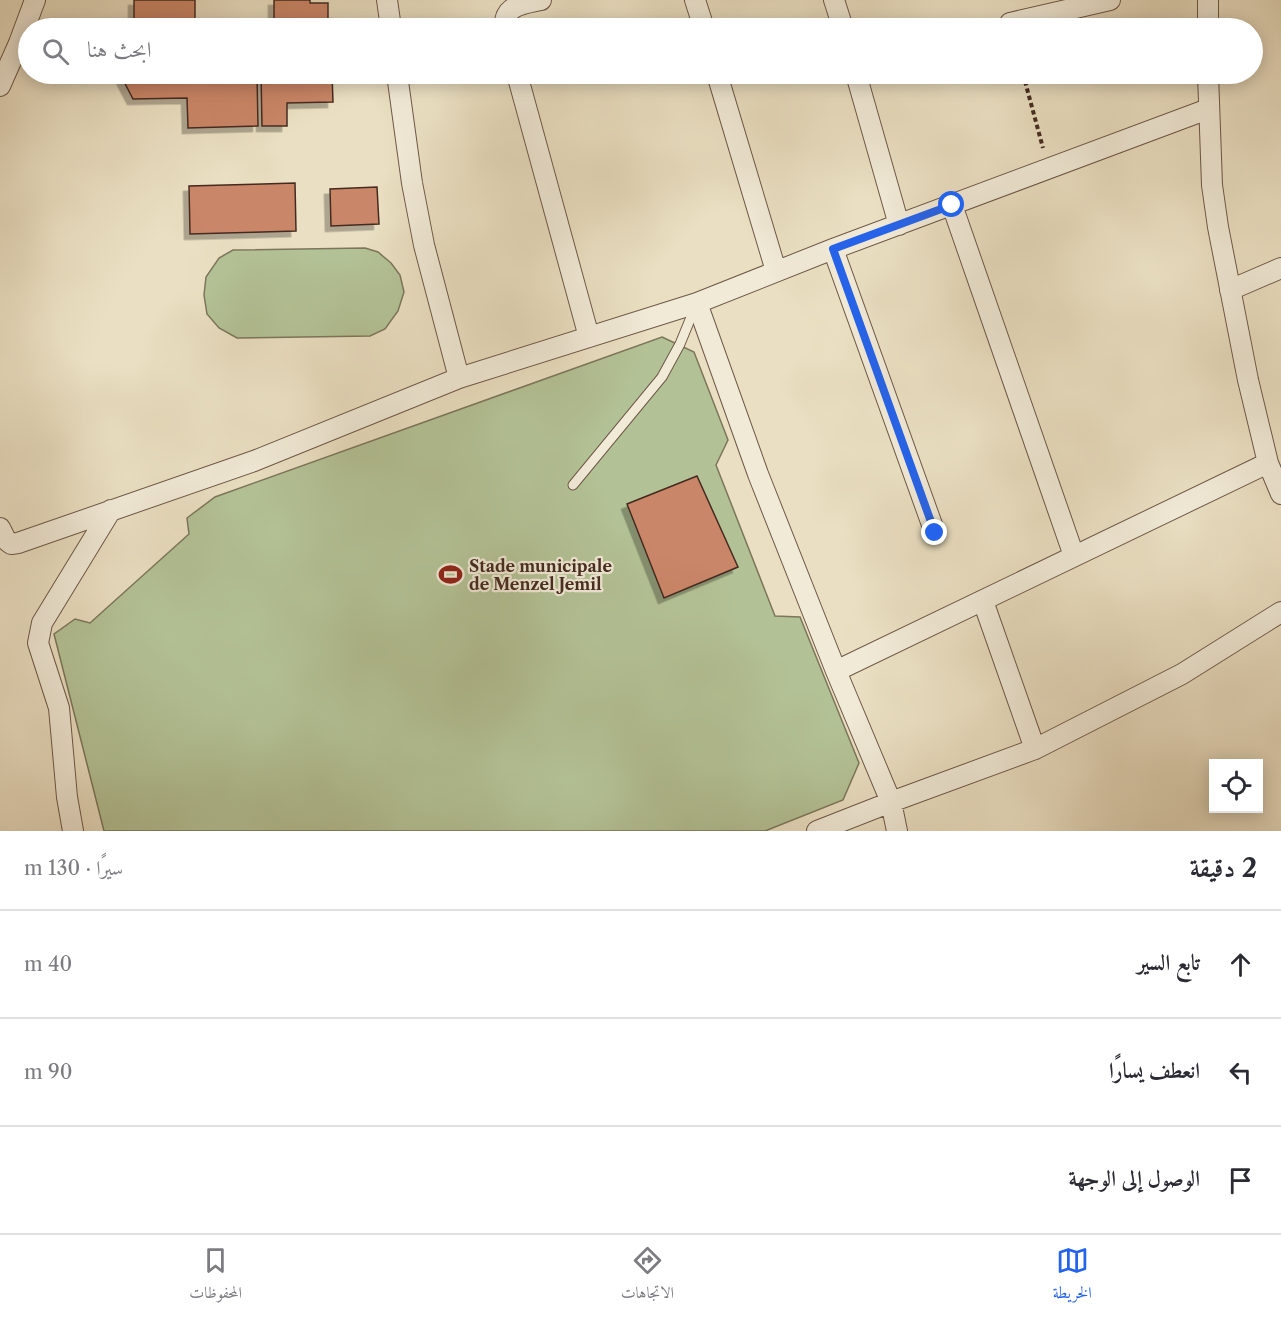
<!DOCTYPE html>
<html lang="ar">
<meta charset="utf-8">
<style>
:root{--surface:#fff;--page:#f7f7f7;--text:#2b2b33;--muted:#7c7c81;--line:#e1e1e2;--accent:#2563eb}
body{margin:0;font-family:"Libre Caslon Text",Amiri,serif;background:var(--page);color:var(--text);direction:rtl}
.controls{position:absolute;right:18px;bottom:18px;display:grid;overflow:hidden;border-radius:0px;box-shadow:0 3px 15px #0003}
.controls button{width:54px;height:54px;display:grid;place-items:center;padding:0;border:0;border-bottom:2px solid var(--line);background:var(--surface);color:var(--text);font:30px sans-serif}
.stop{position:absolute;width:18px;height:18px;margin:-14px;border:4px solid #2563eb;border-radius:50%;background:#fff}
.stop.end{background:#2563eb;border-color:#fff;box-shadow:0 2px 6px #0008}
.list{margin:0;padding:0;list-style:none}
h2{display:flex;justify-content:space-between;align-items:center;height:78px;margin:0;padding:0 24px;font-size:26px}
h2 small{font-size:20px;font-weight:400;color:var(--muted)}
.list li{display:grid;grid-template-columns:39px 1fr auto;gap:18px;align-items:center;box-sizing:border-box;height:108px;padding:0 24px;border-top:2px solid var(--line)}
.list b{display:block;font-size:22px;white-space:nowrap}
.list em{font-size:20px;font-style:normal;color:var(--muted)}
.icon{flex:none;width:33px;height:33px;fill:none;stroke:currentColor;stroke-width:2;stroke-linecap:round;stroke-linejoin:round}
.map{position:relative;flex:none;width:1281px;height:831px;overflow:hidden;direction:ltr}
.search{position:absolute;background:var(--surface);box-shadow:0 3px 15px #0003;left:18px;right:18px;top:18px;height:66px;display:flex;align-items:center;gap:15px;box-sizing:border-box;padding:0 21px;border-radius:33px;color:var(--muted);font-size:22px}
.sheet{height:402px;background:var(--surface)}
nav{display:flex;justify-content:space-around;align-items:center;box-sizing:border-box;height:84px;border-top:2px solid var(--line);background:var(--surface);font-size:16px;color:var(--muted)}
nav a{display:grid;justify-items:center;gap:3px}
nav .on{color:var(--accent)}
.map>svg:first-child{display:block}
.green{fill:#b3c296;stroke:#7c765b;stroke-width:1.5}
.building{fill:#ca8667;stroke:#442b20;stroke-width:1.5;filter:url(#shadow)}
.lines{fill:none;stroke-linecap:round;stroke-linejoin:round}
.lane-casing{stroke:#6e5848;stroke-width:11}
.street-casing{stroke:#6e5848;stroke-width:22}
.path{stroke:#442b20;stroke-width:4;stroke-dasharray:4.5 3;stroke-linecap:butt}
.lane{stroke:#f1ead7;stroke-width:9}
.street{stroke:#f1ead7;stroke-width:20}
.route{stroke:#2563eb;stroke-width:8}
.labels{text-anchor:middle;dominant-baseline:central;stroke-width:4.5;stroke-linejoin:round;paint-order:stroke}
.poi-label{font-size:16px;font-weight:bold;fill:#442b20;stroke:#f1ead7;text-anchor:start}
</style>
<div class="map">
<svg width="1281" height="831" viewBox="0 0 1281 831">
<defs>
<filter id="shadow"><feDropShadow dx="-5.5" dy="5.5" stdDeviation="0" flood-color="#0004"/></filter>
</defs>
<rect width="100%" height="100%" fill="#eadfc2"/>
<filter id="stains"><feTurbulence type="fractalNoise" baseFrequency=".00333" numOctaves="4"/><feColorMatrix values="0 0 0 0 .2 0 0 0 0 .09 0 0 0 0 .02 0 0 0 .5 -.17"/></filter>
<radialGradient id="worn" r=".72"><stop offset=".6" stop-color="#630" stop-opacity="0"/><stop offset="1" stop-color="#630" stop-opacity=".3"/></radialGradient>
<path class="green" d="M365,248l13,4 13,11 9,12 4,17 -6,19 -13,18 -15,7 -133,2 -18,-10 -12,-14 -3,-19 2,-18 13,-19 14,-8z
M662,337l32,15 34,88 -12,25 59,151 25,1 59,146 -16,37 -78,31h-661l-50,-197 21,-15 15,4 99,-89 -2,-16 28,-21z"/>
<path class="building" d="M134,0h61v28h-61z
M274,0h36v3h18v25h-54z
M120,74h137l1,52 -70,2 -1,-30 -54,1z
M261,74h71l1,28 -46,1v23h-25z
M295,183l1,48 -106,3 -1,-48z
M377,187l2,37 -48,2 -1,-37z
M697,476l41,91 -74,31 -37,-94z"/>
<g class="lines">
<defs>
<path id="lane" d="M573,485l89,-108 18,-33 16,-39"/>
<path id="street" d="M387,0l4,28
M695,0l9,28
M834,0l9,28
M1208,0v28
M1010,23l100,-23
M505,28c-2,-23 18,-24 36,-28
M397,74l15,109 12,62 35,133
M517,74l72,263
M717,74l59,197
M856,74l43,151
M1208,74l4,111 6,42 30,153 20,83 13,31
M0,86l19,-43 16,-43
M952,205l122,351
M833,249l102,284
M1230,290l51,-22
M697,303l61,171 78,197 55,131 6,29
M0,528l6,12 5,4 7,-1 236,-82 205,-83 238,-75 136,-54 375,-140
M983,601l52,148
M836,671l432,-208
M73,831l-6,-34 -8,-89 -21,-65 4,-20 69,-113
M817,831l74,-29 144,-53 147,-75 99,-62"/>
</defs>
<use href="#lane" class="lane-casing"/>
<use href="#street" class="street-casing"/>
<path class="path" d="M1023,74l20,74"/>
<use href="#lane" class="lane"/>
<use href="#street" class="street"/>
</g>
<g class="lines">
<path class="route" d="M935,533l-102,-284 119,-44"/>
</g>
<defs>
<symbol id="stadium-bare" viewBox="-9 -9 18 18"><path d="M0-5a6.5 5 0 1 0 0 10a6.5 5 0 1 0 0-10ZM-3.5-1.8h7v3.6h-7Z" fill="#8f2418" stroke="#f1ead7" stroke-width="2.5" paint-order="stroke"/></symbol>
</defs>
<g fill-rule="evenodd">
<use href="#stadium-bare" x="434" y="558" width="33" height="33"/>
</g>
<g class="labels">
<g class="poi-label">
<text x="469" y="566">Stade municipale<tspan x="469" dy="18">de Menzel Jemil</tspan></text>
</g>
</g>
<rect width="100%" height="100%" filter="url(#stains)"/>
<rect width="100%" height="100%" fill="url(#worn)"/>
</svg>
<div class="controls">
<button><svg class="icon" aria-label="locate" viewBox="0 0 24 24"><circle cx="12" cy="12" r="6"/><path d="M12 2v4M12 18v4M2 12h4M18 12h4"/></svg></button>
</div>
<div class="stop" style="left:952px;top:205px"></div>
<div class="stop end" style="left:935px;top:533px"></div>
<div class="search"><svg class="icon" aria-label="search" viewBox="0 0 24 24"><circle cx="10" cy="10" r="6"/><path d="M15 15l6 6"/></svg>ابحث هنا</div>
</div>
<section class="sheet">
<h2>2 دقيقة<small>سيرًا · 130 m</small></h2>
<ul class="list">
<li><svg class="icon" aria-label="ahead" viewBox="0 0 24 24"><path d="M12 20V5M6 11l6-6 6 6"/></svg><div><b>تابع السير</b></div><em>40 m</em></li>
<li><svg class="icon" aria-label="left" viewBox="0 0 24 24"><path d="M17 20v-9H6M10 6l-5 5 5 5"/></svg><div><b>انعطف يسارًا</b></div><em>90 m</em></li>
<li><svg class="icon" aria-label="arrive" viewBox="0 0 24 24"><path d="M6 21V4h12l-3 4 3 4H6"/></svg><div><b>الوصول إلى الوجهة</b></div></li>
</ul>
</section>
<nav>
<a class="on"><svg class="icon" aria-label="map" viewBox="0 0 24 24"><path d="M3 6l6-2 6 2 6-2v14l-6 2-6-2-6 2zM9 4v14M15 6v14"/></svg>الخريطة</a>
<a><svg class="icon" aria-label="directions" viewBox="0 0 24 24"><path d="M12 3l9 9-9 9-9-9zM9 14v-3h6M13 9l2 2-2 2"/></svg>الاتجاهات</a>
<a><svg class="icon" aria-label="saved" viewBox="0 0 24 24"><path d="M7 4h10v16l-5-4-5 4z"/></svg>المحفوظات</a>
</nav>
